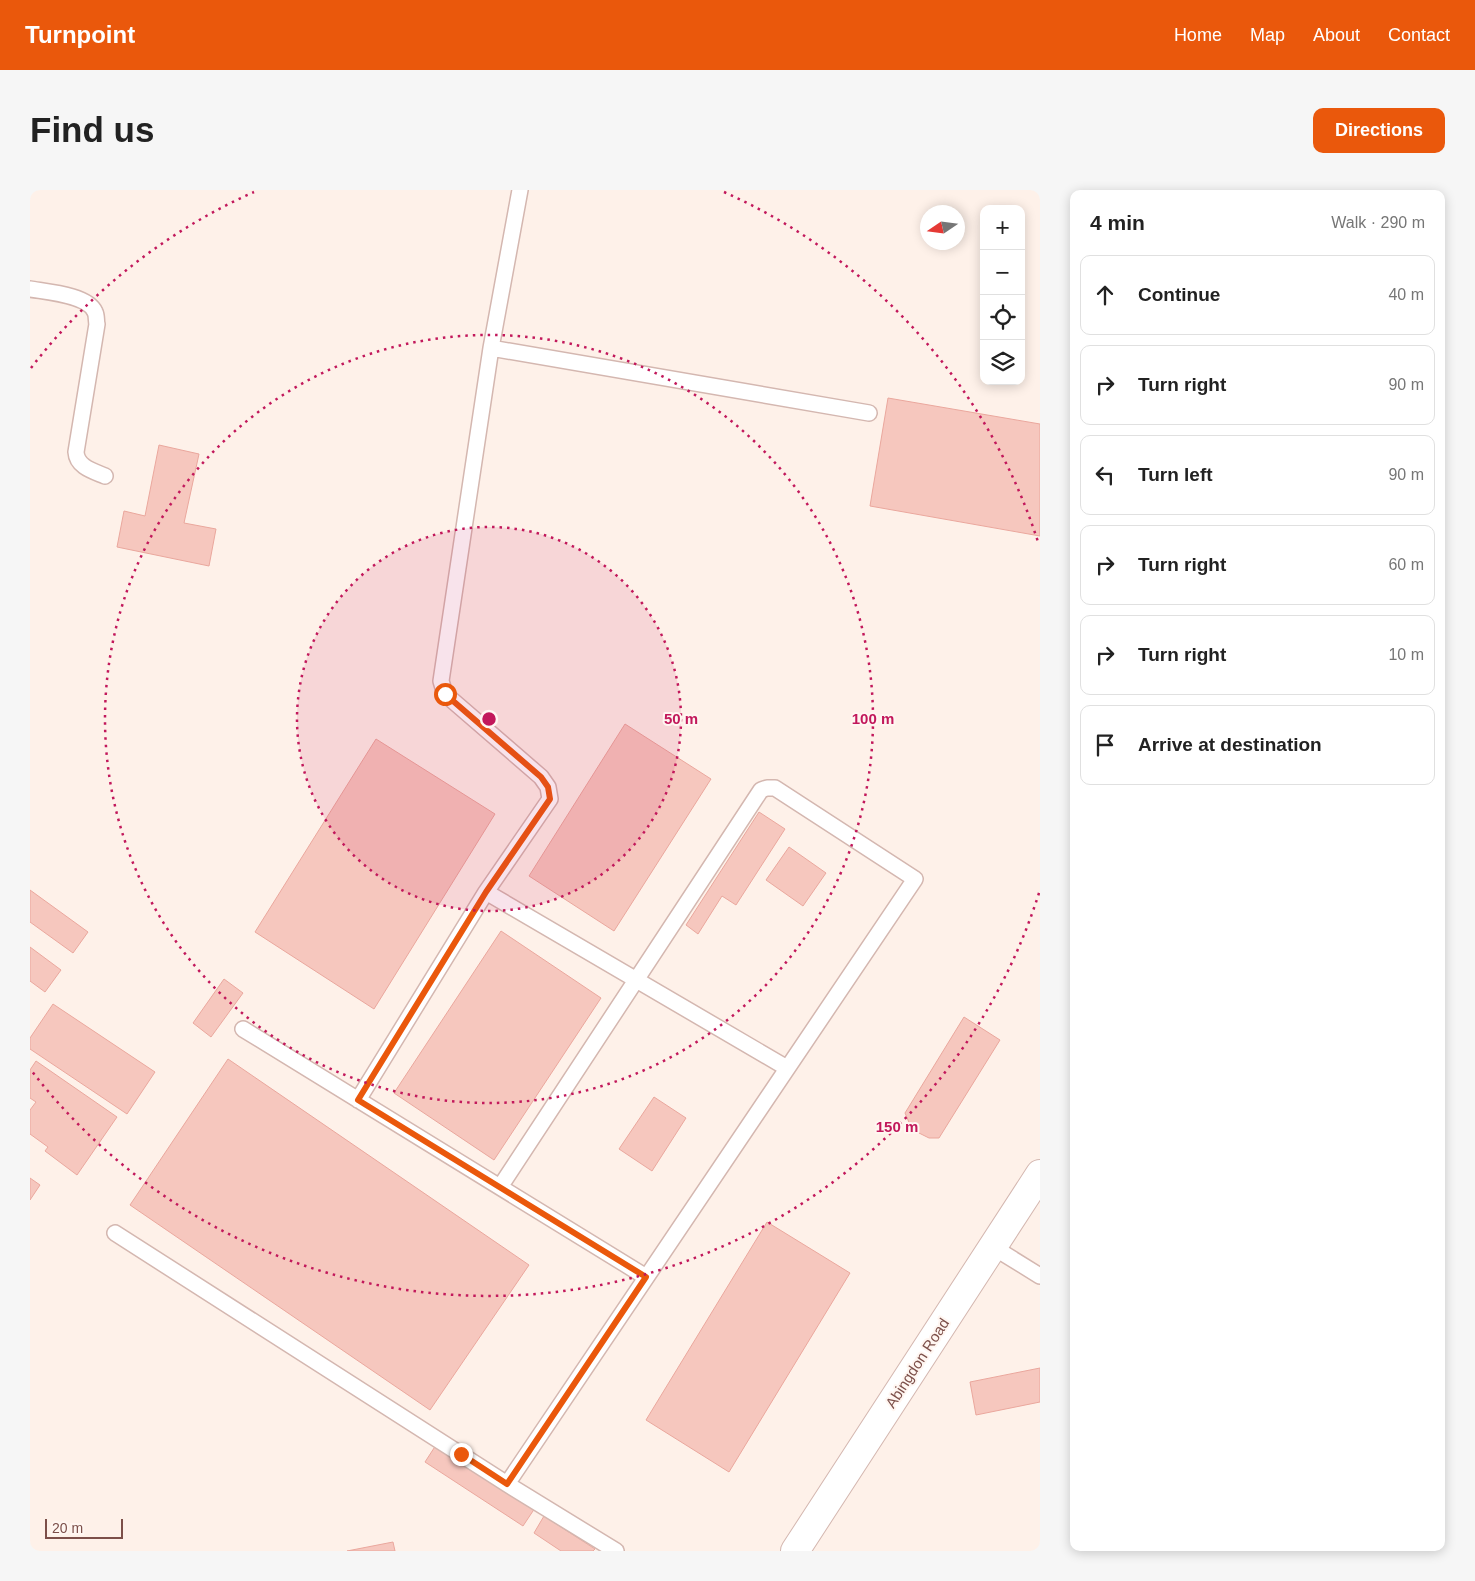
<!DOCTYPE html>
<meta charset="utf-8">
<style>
:root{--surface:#fff;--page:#f6f6f6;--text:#222;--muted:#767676;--line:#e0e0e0;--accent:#ea580c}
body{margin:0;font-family:Arial,sans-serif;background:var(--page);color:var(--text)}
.controls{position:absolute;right:15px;top:15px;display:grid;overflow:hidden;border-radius:10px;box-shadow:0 2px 12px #0003}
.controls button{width:45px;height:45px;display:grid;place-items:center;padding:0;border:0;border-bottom:1px solid var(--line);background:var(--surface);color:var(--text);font:25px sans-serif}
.compass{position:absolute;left:890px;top:15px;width:45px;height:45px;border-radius:50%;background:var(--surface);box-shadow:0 2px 12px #0003;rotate:257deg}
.scale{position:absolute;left:15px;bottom:12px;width:78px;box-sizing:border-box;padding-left:5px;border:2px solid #7c4f49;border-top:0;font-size:14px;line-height:18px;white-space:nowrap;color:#7c4f49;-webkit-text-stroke:4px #fff6f1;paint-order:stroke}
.stop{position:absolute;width:15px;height:15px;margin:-11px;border:4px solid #ea580c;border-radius:50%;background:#fff}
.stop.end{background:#ea580c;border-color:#fff;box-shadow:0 1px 5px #0008}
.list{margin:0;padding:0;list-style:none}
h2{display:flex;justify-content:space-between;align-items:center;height:65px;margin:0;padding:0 20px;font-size:21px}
h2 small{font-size:16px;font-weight:400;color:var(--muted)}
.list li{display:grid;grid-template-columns:32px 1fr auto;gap:15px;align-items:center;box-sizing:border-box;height:80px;margin:0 10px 10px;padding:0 10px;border:1px solid var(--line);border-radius:10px}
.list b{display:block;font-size:19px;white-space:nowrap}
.list em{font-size:16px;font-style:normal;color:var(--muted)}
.icon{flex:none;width:28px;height:28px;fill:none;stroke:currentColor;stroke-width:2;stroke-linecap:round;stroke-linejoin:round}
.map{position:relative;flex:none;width:1010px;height:1361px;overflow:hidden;border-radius:10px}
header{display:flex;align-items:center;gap:30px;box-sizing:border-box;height:70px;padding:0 25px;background:var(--accent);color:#fff}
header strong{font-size:24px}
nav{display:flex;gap:28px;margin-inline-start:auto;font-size:18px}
.intro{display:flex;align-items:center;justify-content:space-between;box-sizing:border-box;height:120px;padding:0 30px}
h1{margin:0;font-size:35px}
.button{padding:12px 22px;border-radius:10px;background:var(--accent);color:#fff;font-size:18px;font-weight:700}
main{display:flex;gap:30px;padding:0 30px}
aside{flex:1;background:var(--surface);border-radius:10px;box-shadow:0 2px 12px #0003}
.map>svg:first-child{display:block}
.building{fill:#f6c7be;stroke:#eaa79d}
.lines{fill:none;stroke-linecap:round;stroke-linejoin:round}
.lane-casing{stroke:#d4b7b0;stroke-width:18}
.street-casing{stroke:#d4b7b0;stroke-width:30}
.lane{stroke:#fff;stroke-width:15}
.street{stroke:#fff;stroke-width:28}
.route{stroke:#ea580c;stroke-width:6}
.ring{fill:none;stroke:#c2185b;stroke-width:2.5;stroke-dasharray:2.5 5}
.labels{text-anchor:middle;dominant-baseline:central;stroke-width:4;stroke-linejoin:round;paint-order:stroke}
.street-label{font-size:15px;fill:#7c4f49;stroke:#fff6f1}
.centre{fill:#c2185b;stroke:#fff6f1;stroke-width:2.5}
.ring-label{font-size:15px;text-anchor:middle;font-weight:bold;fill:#c2185b;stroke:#fff6f1;stroke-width:4;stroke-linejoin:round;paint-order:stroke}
</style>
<header>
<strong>Turnpoint</strong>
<nav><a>Home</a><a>Map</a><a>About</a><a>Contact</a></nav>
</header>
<div class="intro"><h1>Find us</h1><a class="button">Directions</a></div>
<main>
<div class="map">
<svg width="1010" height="1361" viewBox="0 0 1010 1361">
<rect width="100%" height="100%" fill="#fef1e9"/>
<path class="building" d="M858,208l152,26v112l-170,-30z
M129,255l40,9 -15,69 32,6 -7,37 -92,-19 7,-36 21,5z
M595,534l86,55 -97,152 -85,-55z
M346,549l119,75 -121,195 -119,-77z
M729,622l26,17 -49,76 -14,-9 -24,38 -12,-9z
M759,657l37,26 -23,33 -37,-26z
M0,700l58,42 -15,21 -43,-31z
M471,741l100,67 -107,162 -100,-67z
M0,757l31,23 -16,22 -15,-11z
M194,789l19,14 -32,44 -18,-14z
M23,814l102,68 -28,42 -97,-65v-11z
M934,827l36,23 -61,98h-10l-10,-5 -8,-6 -6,-14z
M198,869l301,206 -99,145 -300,-205z
M6,871l81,56 -40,58 -32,-24 3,-4 -18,-13v-24l6,-8 -6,-4v-28z
M624,907l32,21 -34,53 -33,-22z
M0,988l10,7 -10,15z
M737,1032l83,51 -121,199 -83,-52z
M1010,1178v34l-64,13 -6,-33z
M406,1255l99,63 -12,18 -98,-64z
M514,1326l51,33 -2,2h-32l-27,-18z
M363,1352l2,9h-48z"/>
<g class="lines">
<defs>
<path id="lane" d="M0,99c17,3 58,6 65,23 2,4 1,9 2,12l-21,128c1,15 17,19 29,24
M461,158l378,65
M456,702l301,176
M213,839l403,248
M328,910l128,-208 64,-93 -2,-12 -7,-10 -96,-83 -4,-13 50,-333 29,-158
M470,997l261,-397 6,-2h8l140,91 -408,605
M85,1043l392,251 109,67
M963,1057l47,29"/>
<path id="street" d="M765,1361l245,-377"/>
</defs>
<use href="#lane" class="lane-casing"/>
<use href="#street" class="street-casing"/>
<use href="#lane" class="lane"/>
<use href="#street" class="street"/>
</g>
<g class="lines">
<path class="route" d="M415,504l96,83 7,10 2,12 -64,93 -128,208 288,177 -139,207 -46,-30"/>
</g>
<circle cx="459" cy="529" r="192" fill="#c2185b" fill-opacity=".12"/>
<g class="ring">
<circle cx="459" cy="529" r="192"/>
<circle cx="459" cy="529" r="384"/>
<path d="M1009 703A577 577 0 0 1 1 880M1 178A577 577 0 0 1 224 2M694 2A577 577 0 0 1 1009 355"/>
</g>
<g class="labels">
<g class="street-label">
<text transform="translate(887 1173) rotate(-57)">Abingdon Road</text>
</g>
</g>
<circle cx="459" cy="529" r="8" class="centre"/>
<g class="ring-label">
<text x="651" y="534">50 m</text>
<text x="843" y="534">100 m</text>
<text x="867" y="942">150 m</text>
</g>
</svg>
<div class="controls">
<button>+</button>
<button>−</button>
<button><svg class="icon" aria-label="locate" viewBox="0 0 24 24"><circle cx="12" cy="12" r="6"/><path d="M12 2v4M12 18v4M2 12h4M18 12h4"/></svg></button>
<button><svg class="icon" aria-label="layers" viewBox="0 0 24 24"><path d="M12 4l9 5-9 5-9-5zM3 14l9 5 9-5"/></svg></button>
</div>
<svg class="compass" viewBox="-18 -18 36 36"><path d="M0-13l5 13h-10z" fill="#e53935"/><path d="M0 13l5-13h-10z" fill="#767676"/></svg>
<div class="scale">20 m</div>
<div class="stop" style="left:415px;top:504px"></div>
<div class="stop end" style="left:431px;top:1264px"></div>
</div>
<aside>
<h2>4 min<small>Walk · 290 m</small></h2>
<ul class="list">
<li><svg class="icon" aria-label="ahead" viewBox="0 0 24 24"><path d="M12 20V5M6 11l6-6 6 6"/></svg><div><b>Continue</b></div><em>40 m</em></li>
<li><svg class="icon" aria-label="right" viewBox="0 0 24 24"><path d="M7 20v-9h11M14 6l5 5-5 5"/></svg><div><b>Turn right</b></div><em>90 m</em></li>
<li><svg class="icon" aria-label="left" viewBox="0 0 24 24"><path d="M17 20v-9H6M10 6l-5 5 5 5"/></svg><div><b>Turn left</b></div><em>90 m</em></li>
<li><svg class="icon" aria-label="right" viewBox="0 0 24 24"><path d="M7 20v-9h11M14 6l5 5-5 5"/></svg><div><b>Turn right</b></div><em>60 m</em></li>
<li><svg class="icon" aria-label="right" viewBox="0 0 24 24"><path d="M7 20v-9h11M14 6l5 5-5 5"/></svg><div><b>Turn right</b></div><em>10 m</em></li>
<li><svg class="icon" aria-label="arrive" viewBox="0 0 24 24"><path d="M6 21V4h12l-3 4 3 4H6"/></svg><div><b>Arrive at destination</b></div></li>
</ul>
</aside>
</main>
